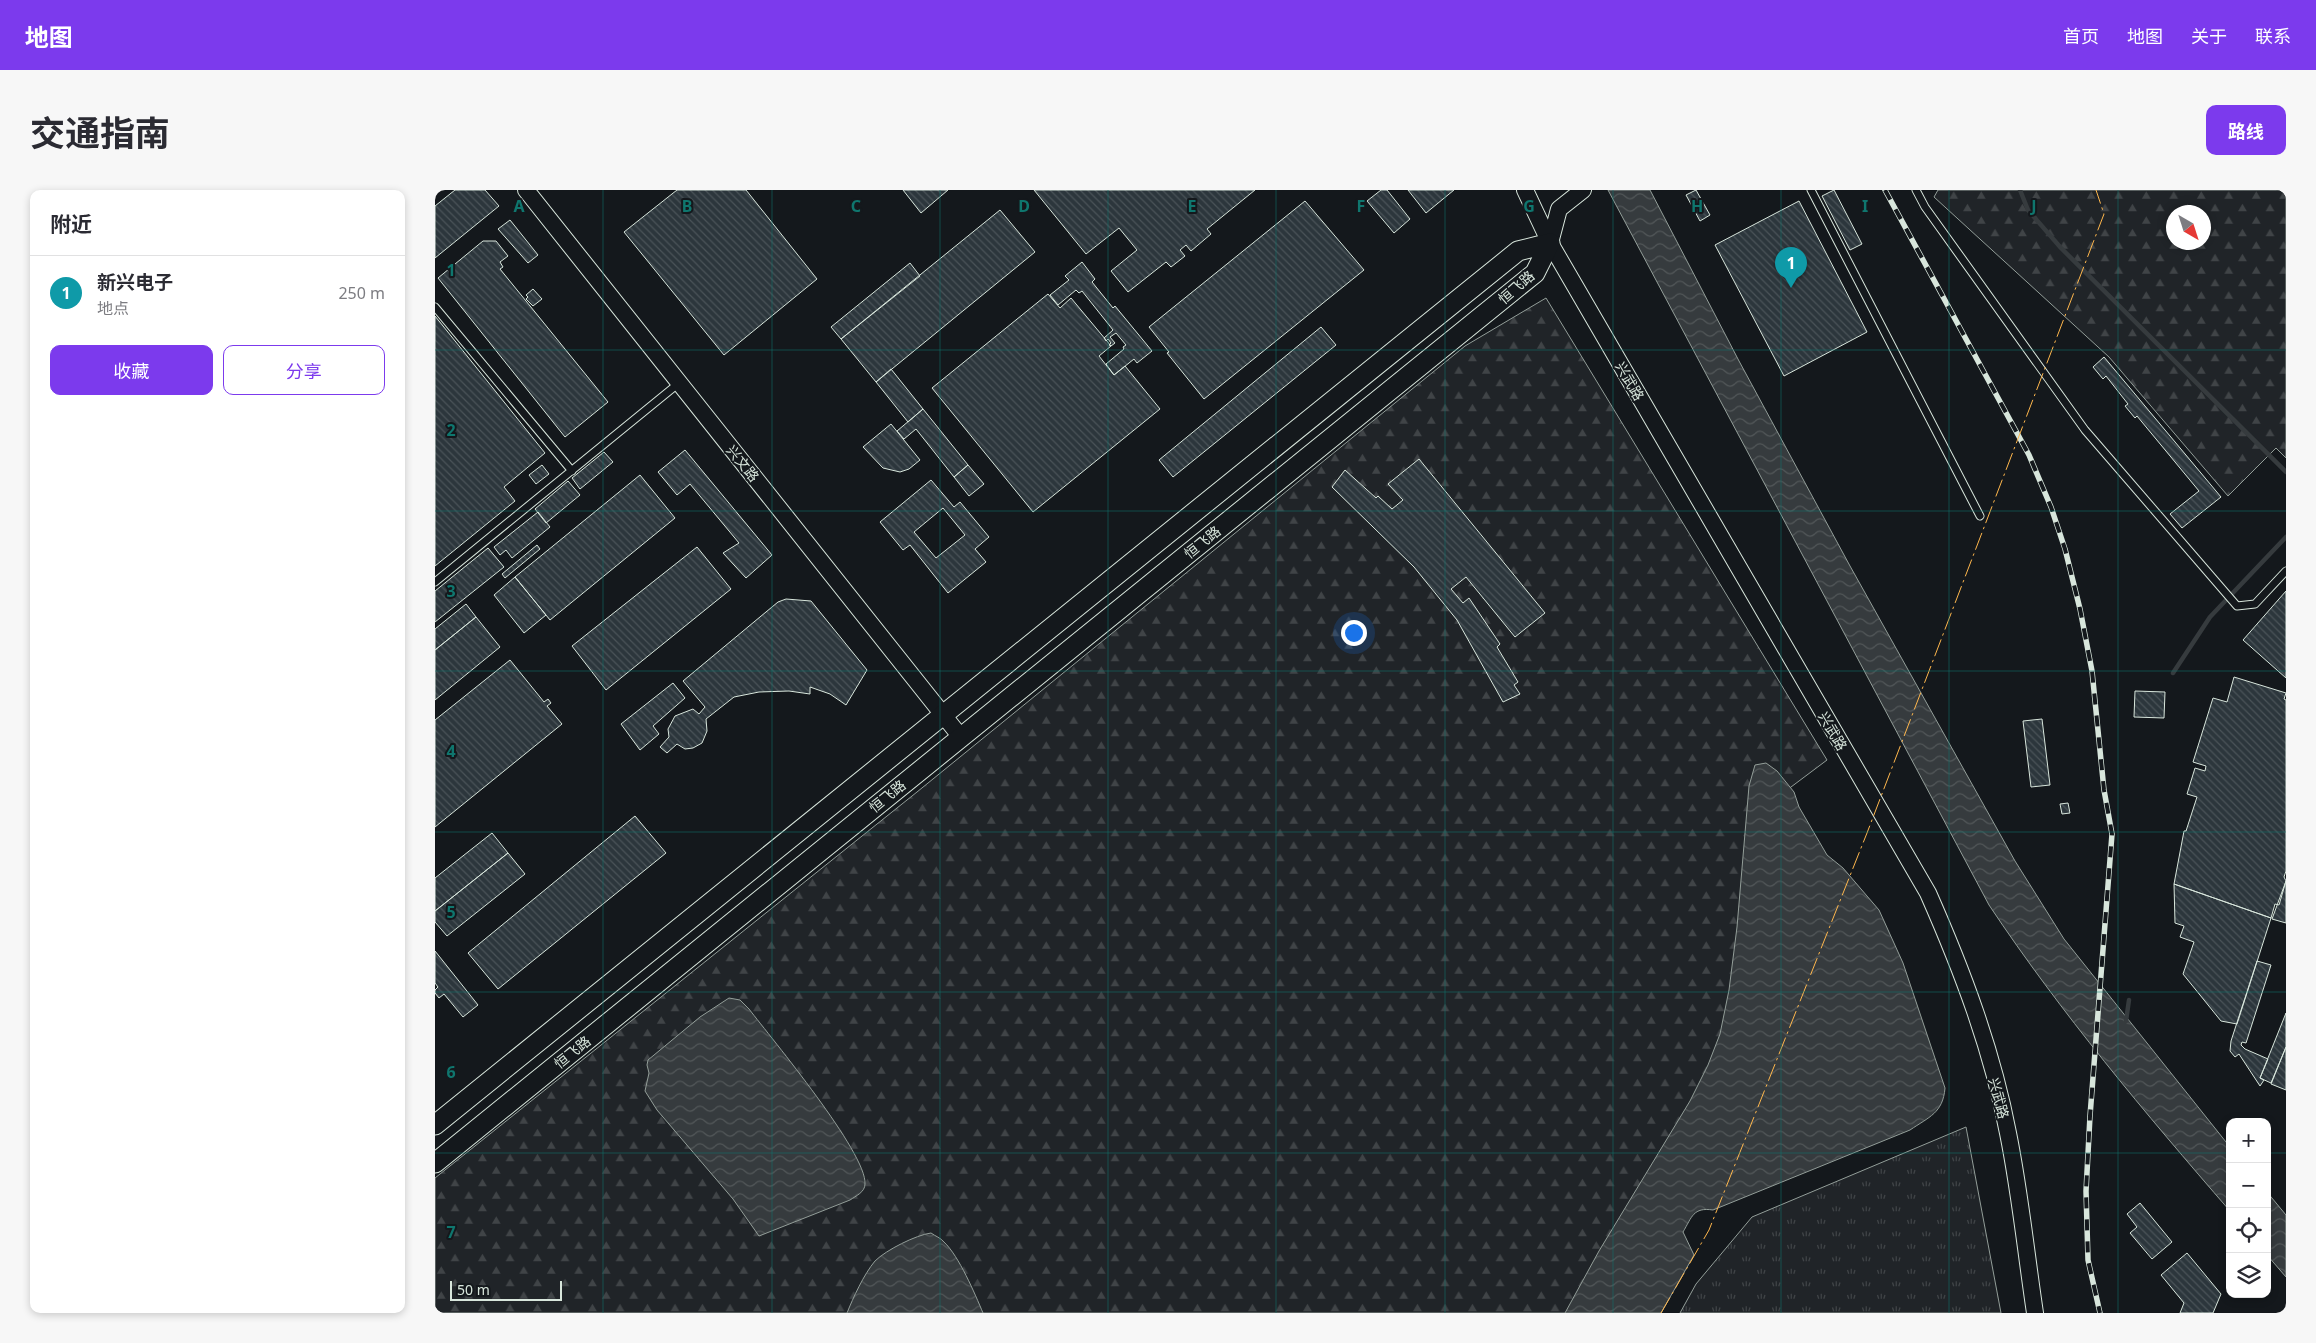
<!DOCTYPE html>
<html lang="zh">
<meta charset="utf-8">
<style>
:root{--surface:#fff;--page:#f7f7f7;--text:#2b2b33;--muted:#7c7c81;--line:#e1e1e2;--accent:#7c3aed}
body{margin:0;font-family:"Noto Sans","Noto Sans SC",sans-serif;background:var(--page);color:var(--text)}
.controls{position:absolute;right:15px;bottom:15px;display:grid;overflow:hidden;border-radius:10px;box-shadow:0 2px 8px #0003}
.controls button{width:45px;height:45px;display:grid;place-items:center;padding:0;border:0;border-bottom:1px solid var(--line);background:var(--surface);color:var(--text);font:25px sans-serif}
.compass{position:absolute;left:1731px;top:15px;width:45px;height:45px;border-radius:50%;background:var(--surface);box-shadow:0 2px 8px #0003;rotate:141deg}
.scale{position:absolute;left:15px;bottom:12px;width:112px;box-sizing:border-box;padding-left:5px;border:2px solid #d8e6dc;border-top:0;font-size:14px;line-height:18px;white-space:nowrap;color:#d8e6dc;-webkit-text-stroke:4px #14181c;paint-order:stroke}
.you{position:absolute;left:918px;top:442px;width:18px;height:18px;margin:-12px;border:4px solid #fff;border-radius:50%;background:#1a73e8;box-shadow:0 0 0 8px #1a73e833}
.badge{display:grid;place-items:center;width:32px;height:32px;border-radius:50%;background:var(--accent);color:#fff;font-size:16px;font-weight:700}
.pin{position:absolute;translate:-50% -41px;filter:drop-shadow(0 1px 2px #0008)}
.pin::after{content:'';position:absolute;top:26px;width:18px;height:15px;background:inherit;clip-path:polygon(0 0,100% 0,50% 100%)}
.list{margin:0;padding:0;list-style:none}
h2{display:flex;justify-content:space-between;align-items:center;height:65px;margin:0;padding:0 20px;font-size:21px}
h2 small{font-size:16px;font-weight:400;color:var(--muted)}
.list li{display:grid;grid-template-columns:32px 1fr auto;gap:15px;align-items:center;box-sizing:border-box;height:75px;padding:0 20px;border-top:1px solid var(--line)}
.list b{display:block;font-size:19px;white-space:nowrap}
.list p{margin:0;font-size:16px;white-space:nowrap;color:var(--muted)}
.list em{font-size:16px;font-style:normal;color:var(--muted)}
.actions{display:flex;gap:10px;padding:15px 20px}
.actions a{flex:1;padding:11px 0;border:1px solid var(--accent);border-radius:10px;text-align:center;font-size:18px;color:var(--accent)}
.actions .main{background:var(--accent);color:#fff}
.icon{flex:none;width:28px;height:28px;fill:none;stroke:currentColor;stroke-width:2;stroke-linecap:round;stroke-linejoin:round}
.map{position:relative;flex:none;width:1851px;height:1123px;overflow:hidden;border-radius:10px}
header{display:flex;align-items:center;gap:30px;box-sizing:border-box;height:70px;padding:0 25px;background:var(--accent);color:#fff}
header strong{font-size:24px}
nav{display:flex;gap:28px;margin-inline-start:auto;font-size:18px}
.intro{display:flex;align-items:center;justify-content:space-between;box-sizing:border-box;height:120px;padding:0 30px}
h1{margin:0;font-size:35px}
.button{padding:12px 22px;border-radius:10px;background:var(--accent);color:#fff;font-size:18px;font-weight:700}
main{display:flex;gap:30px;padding:0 30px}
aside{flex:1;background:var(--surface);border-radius:10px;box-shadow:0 2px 8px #0003}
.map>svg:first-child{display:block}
.grass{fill:url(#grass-tufts);stroke:#939e99}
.forest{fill:url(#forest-firs);stroke:#939e99;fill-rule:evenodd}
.water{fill:url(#water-waves);stroke:#939e99}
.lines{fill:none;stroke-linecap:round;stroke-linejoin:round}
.stream{stroke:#363b3e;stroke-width:4.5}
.building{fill:url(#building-back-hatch);stroke:#d8e6dc;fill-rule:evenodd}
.service-casing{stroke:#d8e6dc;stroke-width:9}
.tertiary-casing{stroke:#d8e6dc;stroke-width:18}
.secondary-casing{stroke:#d8e6dc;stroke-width:21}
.service{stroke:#14181c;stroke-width:7}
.tertiary{stroke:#14181c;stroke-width:16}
.secondary{stroke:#14181c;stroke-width:19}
.rail-casing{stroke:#d8e6dc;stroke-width:5.5}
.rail{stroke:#14181c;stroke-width:4;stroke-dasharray:11;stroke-linecap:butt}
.power{stroke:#ffb74d;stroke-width:1;stroke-dasharray:18 4 2.5 4;stroke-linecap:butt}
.grid{fill:none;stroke:#0f766e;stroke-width:1;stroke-opacity:0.55}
.labels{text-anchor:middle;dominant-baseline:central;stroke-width:4;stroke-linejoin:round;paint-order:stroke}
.street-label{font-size:14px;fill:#d8e6dc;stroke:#14181c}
.grid-label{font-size:16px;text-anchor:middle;font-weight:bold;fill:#0f766e;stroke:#14181c;stroke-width:4;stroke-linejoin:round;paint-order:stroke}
</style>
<header>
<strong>地图</strong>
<nav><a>首页</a><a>地图</a><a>关于</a><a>联系</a></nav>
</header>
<div class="intro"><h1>交通指南</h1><a class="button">路线</a></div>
<main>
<aside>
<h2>附近<small></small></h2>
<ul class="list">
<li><span class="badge" style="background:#0f9aa8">1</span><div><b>新兴电子</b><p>地点</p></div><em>250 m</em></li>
</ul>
<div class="actions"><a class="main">收藏</a><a>分享</a></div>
</aside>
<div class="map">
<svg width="1851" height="1123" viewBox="0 0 1851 1123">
<defs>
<pattern id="grass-tufts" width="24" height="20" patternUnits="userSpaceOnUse" patternTransform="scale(1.25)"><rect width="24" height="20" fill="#202428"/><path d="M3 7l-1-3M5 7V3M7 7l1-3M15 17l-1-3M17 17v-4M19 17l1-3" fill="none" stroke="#404447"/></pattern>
<pattern id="forest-firs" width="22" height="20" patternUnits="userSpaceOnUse" patternTransform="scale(1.25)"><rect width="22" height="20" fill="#202428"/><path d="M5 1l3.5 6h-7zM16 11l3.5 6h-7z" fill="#404447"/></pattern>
<pattern id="water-waves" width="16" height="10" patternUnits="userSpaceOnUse" patternTransform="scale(1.25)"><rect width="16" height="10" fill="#363b3e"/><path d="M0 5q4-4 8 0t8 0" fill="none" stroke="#525759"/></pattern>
<pattern id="building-back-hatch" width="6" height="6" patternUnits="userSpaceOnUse" patternTransform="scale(1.25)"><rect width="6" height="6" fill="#2c363c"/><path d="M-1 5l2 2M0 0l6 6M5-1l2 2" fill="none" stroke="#4a5358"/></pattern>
</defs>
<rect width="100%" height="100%" fill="#14181c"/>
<path class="grass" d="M1531,937l35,186h-321l16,-29 56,-67z"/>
<path class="forest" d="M1503,0h348v268l-10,-10 -48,48 -119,-139 -175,-160zM1738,22h30v30h-30z
M1111,108l281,462 -64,48 -13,172 -50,135 -130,198h-1135v-135l482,-386 548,-446z"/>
<path class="water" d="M1173,0h42l89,171 111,205 165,295 49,78 166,208v64c-85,-98 -169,-198 -241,-306z
M1331,573l11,8 17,21 5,15 28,48 16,13 36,42 24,53 42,125c-2,25 -16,29 -35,42l-197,80c-20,-3 -21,7 -30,22l11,23 -33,58h-96l34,-62 91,-150 18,-36 12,-31 9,-44 8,-63 12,-141 6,-21z
M294,808l11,2 9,9c23,30 118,144 116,175 0,8 -9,12 -15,16l-91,36 -26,-37 -76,-89 -12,-19 4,-18 -2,-8 1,-5 52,-43z
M1832,1002l19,23v62l-19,-22z
M496,1043c4,3 10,5 13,9 15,14 31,52 39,71h-136c6,-15 17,-39 28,-52 11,-11 41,-26 56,-28z"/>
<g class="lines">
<path class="stream" d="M1585,0l8,20 33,38 225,224
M1738,483l37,-56 76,-80
M1691,831l3,-21"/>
</g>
<path class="building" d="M20,0h30l14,16 -64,52v-52z
M242,0h69l71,89 -93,76 -100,-123z
M468,0h45l-27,23z
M599,0h221l-48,39 4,5 -20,17 -5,-6 -6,5 5,6 -14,11 -5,-5 -38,30 -17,-21 26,-21 -18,-22 -33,26z
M946,0h6l23,29 -16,14 -27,-32z
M973,0h46l-28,23z
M1261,0l14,25 -10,6 -14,-26z
M1399,0l28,54 -12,6 -28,-54z
M870,11l59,69 -160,129 -37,-46 2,-1 -20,-25z
M1364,11l68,131 -83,44 -69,-131z
M565,20l35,42 -159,130 -35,-43z
M75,30l28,35 -10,8 -30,-34z
M48,51h13l12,15 -8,6 3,5 -3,2 108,133 -43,35 -127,-159z
M647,72l13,17 -3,3 21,26 2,-2 37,45 -15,12 -3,-4 -20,16 -8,-11 18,-15 -1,-2 3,-2 -10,-12 -6,4 5,6 -4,3 -2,-1 2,-2 -3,-4 -2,2 -2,-3 9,-8 -31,-39 -3,2 -3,-3 -18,15 -8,-10 19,-15 -4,-4z
M475,73l10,13 -79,63 -10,-12z
M98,99l9,10 -9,7 -7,-7 2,-2 -2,-2z
M613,104l12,14 11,-10 40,48 -12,10 15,19 11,-9 35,43 -127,103 -101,-124z
M0,126l110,137 -41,34 11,14 -80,65z
M886,137l15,18 -163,132 -14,-17z
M1669,167l117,140 -39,31 -12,-14 29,-23 -62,-75 -2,2 -10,-12 3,-2 -22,-28 -3,3 -10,-12z
M456,179l32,40 -15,13 -32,-40z
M488,219l45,56 -14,12 -38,-48 -12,10 -7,-8z
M456,234l29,36 -11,9 -9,3 -17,-4 -20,-21z
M250,260l87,105 -26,23 -23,-25 16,-10 -49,-59 -13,11 -19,-23z
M169,262l9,10 -33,27 -8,-11z
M984,269l126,154 -30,24 -49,-60 -15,12 12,14 6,-5 31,46 -3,3 21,35 -4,3 6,9 -17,8 -46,-82 -43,-53 -82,-80 13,-17 31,28 2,-2 14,13 11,-9 -15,-16z
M107,275l7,9 -13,10 -7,-9z
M533,275l16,19 -15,12 -15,-19z
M205,285l35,43 -125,102 -35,-43z
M496,290l23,27 6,-5 29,35 -14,12 11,13 -38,31 -38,-48 -7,5 -23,-28zM508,318l22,27 -29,23 -22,-26z
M133,291l12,14 -34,28 -11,-14z
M103,322l12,15 -38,31 -6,-8 -6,5 -6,-8z
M102,355l3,4 -35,29 -3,-4z
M262,357l34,42 -125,101 -34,-44z
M53,358l16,19 -69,55v-31z
M80,387l31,38 -22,18 -30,-38z
M1851,401v87l-43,-38z
M351,409l25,2 56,69 -21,35 -16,-11 -20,-7v7l-21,-3 -30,1 -25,5 -28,22 1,12 -5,12 -9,5 -8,1 -8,-5 -10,9 -7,-6 9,-10 -1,-8 7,-13 18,-7 6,5 6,-7 -22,-26 95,-79z
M31,414l10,13 -41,33v-21z
M41,427l24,30 -65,53v-50z
M75,470l34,42 4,-3 3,4 -4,3 15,18 -127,103v-107z
M1799,487l52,16 -2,6 2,1v171l-2,6 2,4 -7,24 -4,-1 -4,14 -97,-34 10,-53h2l11,-34 -10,-3 8,-26 10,3 1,-5 -13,-4 20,-64 14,4z
M238,493l12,15 -32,28 6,8 -19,16 -19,-26z
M1700,501l30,1 -1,26 -30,-1z
M1607,529l8,66 -19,2 -8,-66z
M1633,613l2,10 -8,1 -2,-10z
M200,626l31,37 -168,136 -30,-36z
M57,643l16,20 -73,58v-33z
M73,663l17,21 -78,62 -12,-14v-11z
M1851,691v42l-14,-4z
M1739,694l97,34 -34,106 -16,-3 -38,-47 11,-32 -14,-5 4,-11 -9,-3z
M0,761l43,54 -15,12 -19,-23 -5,4 -4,-5v-3l3,-3 -3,-4z
M1822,771l14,4 -25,78 -4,-1 -1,3 4,4 23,10 -8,19 4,2 -4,6 -21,-32 -4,3 -5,-6 1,-10z
M1851,823v34l-15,36 -11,-5z
M1851,857v43l-15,-6z
M1705,1013l32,39 -20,17 -22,-26 7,-6 -10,-13z
M1752,1063l34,41 -8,19h-33l4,-10 -23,-28z"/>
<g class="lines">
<defs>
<path id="service" d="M1376,0l169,326
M1481,0l9,17 160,223 152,176 18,-2 31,-33
M0,117l137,164
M0,392l244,-199"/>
<path id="tertiary" d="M91,0l434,546
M1090,0l25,53 378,650c34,77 64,156 80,240 12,59 18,120 27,180
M1115,53l9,-34 24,-19"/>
<path id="secondary" d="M0,935l1083,-874 32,-8
M0,973l1100,-890 15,-30"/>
</defs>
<use href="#service" class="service-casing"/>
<use href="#tertiary" class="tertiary-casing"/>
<use href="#secondary" class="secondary-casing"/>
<use href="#service" class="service"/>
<use href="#tertiary" class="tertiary"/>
<use href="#secondary" class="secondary"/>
<defs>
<path id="rail" d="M1450,0l144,265 22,52 14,42 15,60 12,62 12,119 8,44 -22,282 -4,75 2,69 12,53"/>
</defs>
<use href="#rail" class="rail-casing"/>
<use href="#rail" class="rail"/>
<path class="power" d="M1226,1123l48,-83 158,-397 237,-619 -8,-24"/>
</g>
<path class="grid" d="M168,0v1123M337,0v1123M505,0v1123M673,0v1123M841,0v1123M1010,0v1123M1178,0v1123M1346,0v1123M1514,0v1123M1683,0v1123M0,160h1851M0,321h1851M0,481h1851M0,642h1851M0,802h1851M0,963h1795M1832,963h19"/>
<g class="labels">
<g class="street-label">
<text transform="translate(1081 97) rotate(-41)">恒飞路</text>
<text transform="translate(1195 191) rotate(60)">兴武路</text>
<text transform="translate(308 273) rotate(51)">兴文路</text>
<text transform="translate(767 352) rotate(-39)">恒飞路</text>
<text transform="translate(1398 541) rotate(60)">兴武路</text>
<text transform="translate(452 606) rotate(-39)">恒飞路</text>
<text transform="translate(137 862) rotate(-39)">恒飞路</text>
<text transform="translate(1564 908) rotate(75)">兴武路</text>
</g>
</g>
<g class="grid-label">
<text x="84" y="22">A</text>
<text x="252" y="22">B</text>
<text x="421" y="22">C</text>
<text x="589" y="22">D</text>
<text x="757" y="22">E</text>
<text x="926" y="22">F</text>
<text x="1094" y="22">G</text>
<text x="1262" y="22">H</text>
<text x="1430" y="22">I</text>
<text x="1599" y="22">J</text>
<text x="16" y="86">1</text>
<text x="16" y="246">2</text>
<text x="16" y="407">3</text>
<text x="16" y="567">4</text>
<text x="16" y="728">5</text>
<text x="16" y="888">6</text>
<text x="16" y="1048">7</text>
</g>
</svg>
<div class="controls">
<button>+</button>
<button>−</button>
<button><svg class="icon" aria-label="locate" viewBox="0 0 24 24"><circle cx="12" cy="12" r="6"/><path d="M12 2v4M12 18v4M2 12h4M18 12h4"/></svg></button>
<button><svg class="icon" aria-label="layers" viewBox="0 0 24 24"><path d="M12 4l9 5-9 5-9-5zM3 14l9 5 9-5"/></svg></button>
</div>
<svg class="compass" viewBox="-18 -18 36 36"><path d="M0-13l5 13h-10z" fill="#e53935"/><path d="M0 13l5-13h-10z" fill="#7c7c81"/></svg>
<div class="scale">50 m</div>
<div class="you"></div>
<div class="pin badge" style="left:1356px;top:98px;background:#0f9aa8">1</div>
</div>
</main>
